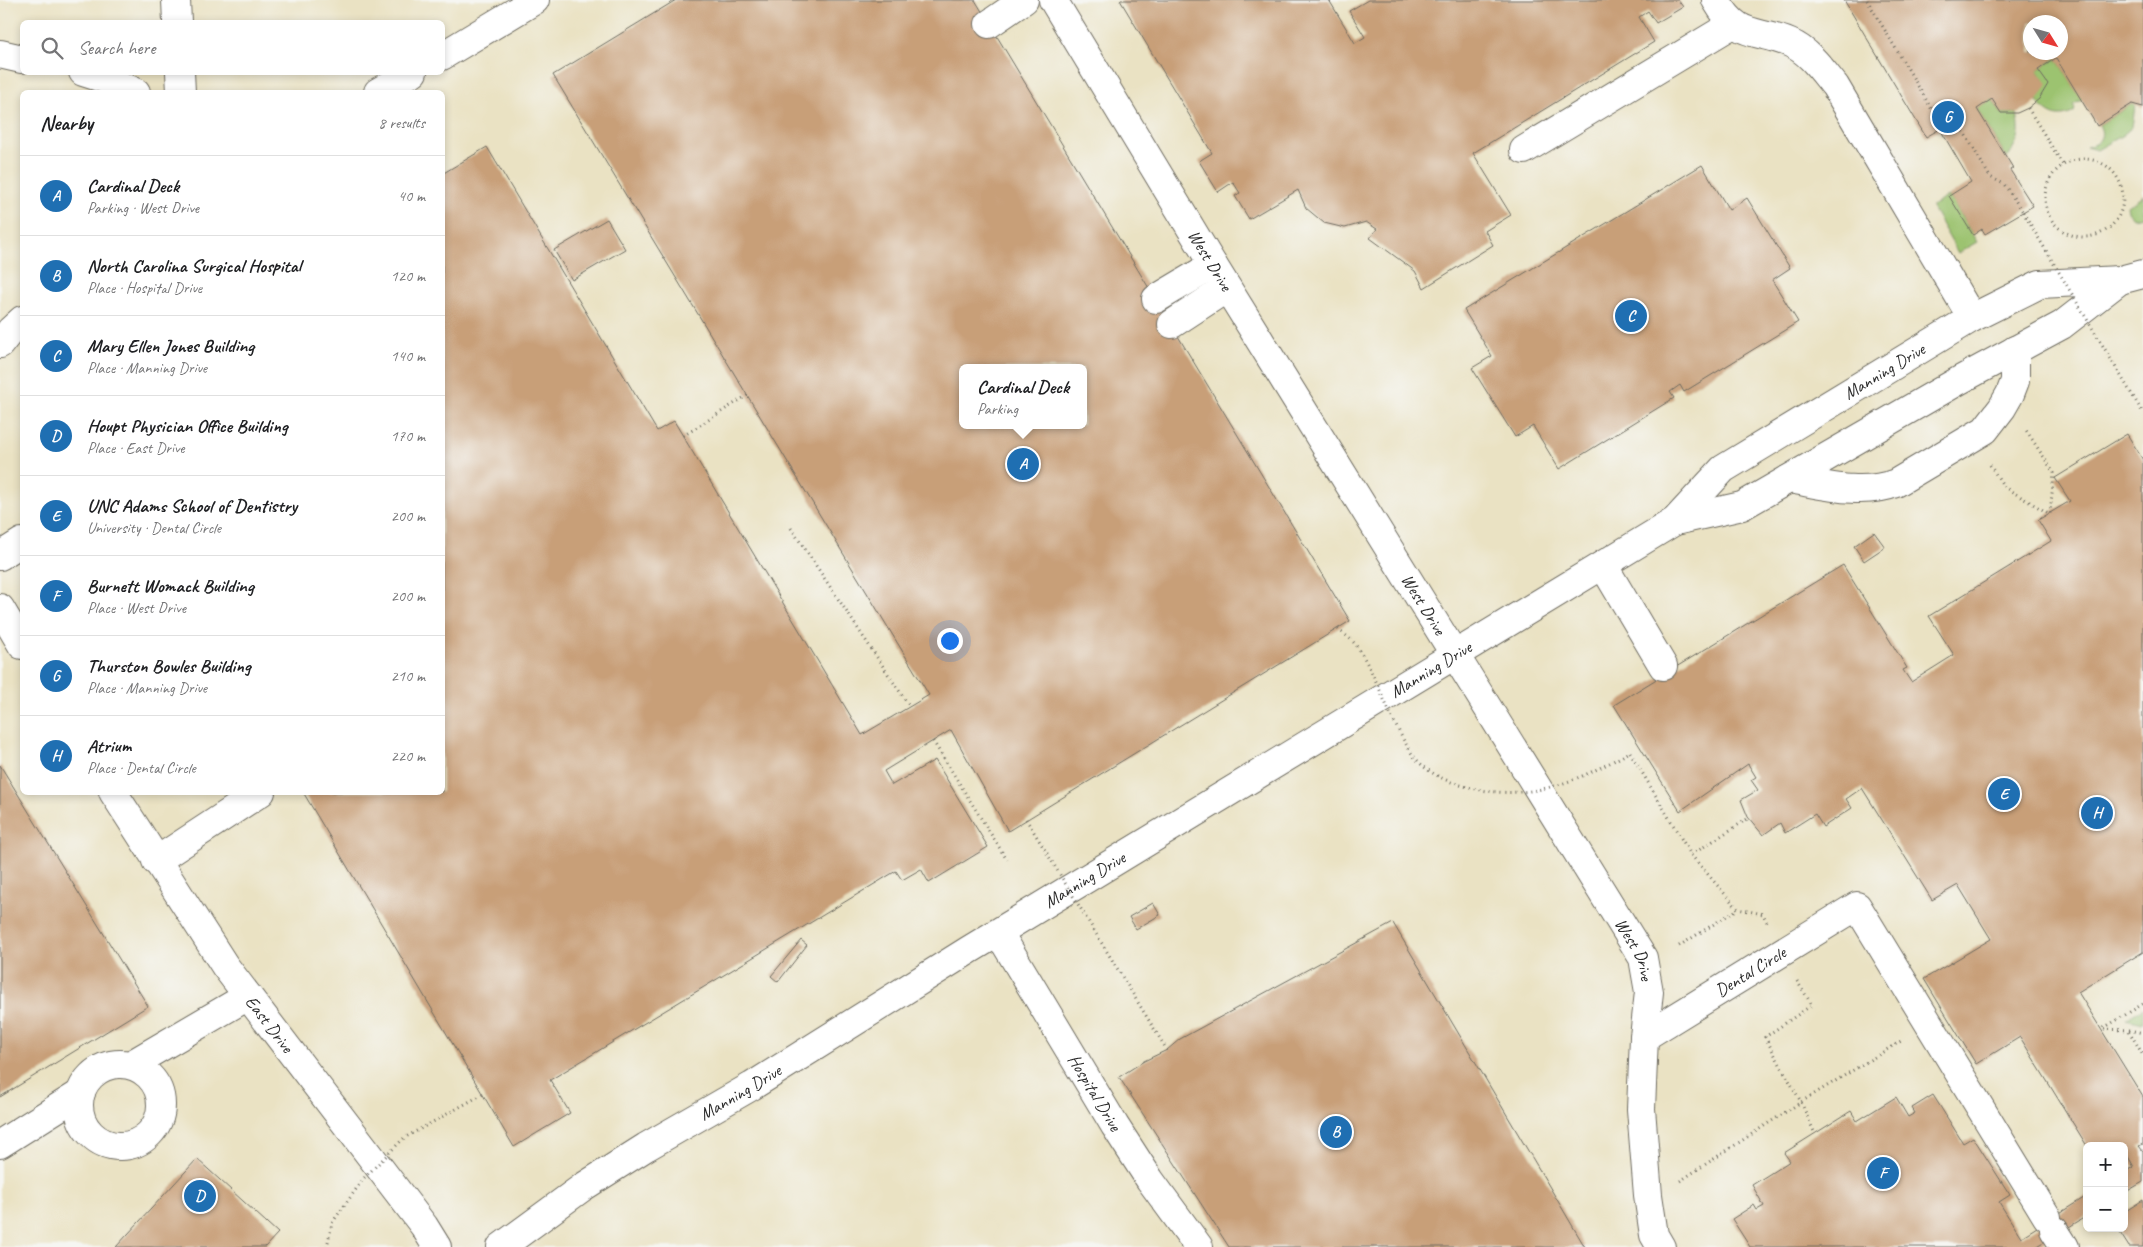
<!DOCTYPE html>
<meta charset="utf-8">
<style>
:root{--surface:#fff;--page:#f6f6f6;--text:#202124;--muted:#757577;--line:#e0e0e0;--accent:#1f6fb2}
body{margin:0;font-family:Caveat,sans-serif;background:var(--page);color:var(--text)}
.controls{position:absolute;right:15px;bottom:15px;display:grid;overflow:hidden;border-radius:8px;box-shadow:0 2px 8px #0003}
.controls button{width:45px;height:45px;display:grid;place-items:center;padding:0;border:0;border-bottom:1px solid var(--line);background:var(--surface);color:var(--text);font:25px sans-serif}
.compass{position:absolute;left:2023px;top:15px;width:45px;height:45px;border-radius:50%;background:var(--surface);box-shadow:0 2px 8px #0003;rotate:127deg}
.you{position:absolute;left:949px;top:640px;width:18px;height:18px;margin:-12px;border:4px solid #fff;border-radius:50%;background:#1a73e8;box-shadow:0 0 0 8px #1a73e833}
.badge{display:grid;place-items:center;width:32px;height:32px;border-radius:50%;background:var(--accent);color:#fff;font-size:16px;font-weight:700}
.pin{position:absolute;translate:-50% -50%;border:2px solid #fff;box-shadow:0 1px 5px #0006}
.popup{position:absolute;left:959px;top:364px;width:128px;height:65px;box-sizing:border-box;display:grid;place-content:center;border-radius:8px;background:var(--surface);filter:drop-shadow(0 1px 4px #0005);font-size:16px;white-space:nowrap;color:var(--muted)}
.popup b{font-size:19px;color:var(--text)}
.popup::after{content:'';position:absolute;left:50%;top:100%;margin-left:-10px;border:10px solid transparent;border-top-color:var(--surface)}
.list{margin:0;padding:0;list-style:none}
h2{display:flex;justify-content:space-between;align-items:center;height:65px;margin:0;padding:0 20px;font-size:21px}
h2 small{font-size:16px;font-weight:400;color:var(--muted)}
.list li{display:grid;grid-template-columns:32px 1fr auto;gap:15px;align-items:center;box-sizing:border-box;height:80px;padding:0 20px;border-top:1px solid var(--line)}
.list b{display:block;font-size:19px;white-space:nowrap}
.list p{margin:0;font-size:16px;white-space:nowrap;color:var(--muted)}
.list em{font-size:16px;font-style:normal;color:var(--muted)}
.icon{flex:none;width:28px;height:28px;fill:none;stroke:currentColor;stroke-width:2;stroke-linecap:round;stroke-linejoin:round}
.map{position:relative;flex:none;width:2143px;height:1247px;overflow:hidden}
.search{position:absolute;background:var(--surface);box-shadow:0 2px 8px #0003;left:20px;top:20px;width:425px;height:55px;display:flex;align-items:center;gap:12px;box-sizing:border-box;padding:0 18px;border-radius:8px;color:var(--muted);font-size:19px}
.panel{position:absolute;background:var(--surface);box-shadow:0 2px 8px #0003;left:20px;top:90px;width:425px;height:705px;border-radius:8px}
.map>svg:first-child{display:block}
.green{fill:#9cc36f;stroke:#64774d}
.building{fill:#c89f78;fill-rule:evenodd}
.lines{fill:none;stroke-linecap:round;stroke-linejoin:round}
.minor-casing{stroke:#6e6b60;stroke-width:30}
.path{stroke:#6e6b60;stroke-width:3;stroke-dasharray:1 4;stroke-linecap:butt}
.minor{stroke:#fff;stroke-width:28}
.path-bridge{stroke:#6e6b60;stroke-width:3;stroke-dasharray:1 4;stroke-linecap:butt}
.labels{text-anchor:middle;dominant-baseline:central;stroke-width:4.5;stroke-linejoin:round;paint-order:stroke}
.street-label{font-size:18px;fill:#2b2b2b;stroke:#f6f6f2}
</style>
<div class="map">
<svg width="2143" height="1247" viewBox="0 0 2143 1247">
<rect width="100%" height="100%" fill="#f6f6f2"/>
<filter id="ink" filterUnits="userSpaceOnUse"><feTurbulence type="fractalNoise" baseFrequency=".02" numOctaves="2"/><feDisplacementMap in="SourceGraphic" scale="10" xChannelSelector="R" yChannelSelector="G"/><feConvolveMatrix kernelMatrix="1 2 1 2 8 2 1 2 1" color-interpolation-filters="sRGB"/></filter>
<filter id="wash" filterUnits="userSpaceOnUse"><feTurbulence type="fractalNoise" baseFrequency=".0096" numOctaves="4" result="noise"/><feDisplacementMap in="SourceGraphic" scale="20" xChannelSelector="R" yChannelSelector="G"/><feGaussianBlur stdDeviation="1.12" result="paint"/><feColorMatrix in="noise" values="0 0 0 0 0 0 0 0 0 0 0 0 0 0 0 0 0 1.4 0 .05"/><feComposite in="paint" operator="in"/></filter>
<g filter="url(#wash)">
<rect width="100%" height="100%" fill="#eae2c3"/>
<path class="green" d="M2056,58l26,42 -9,5 2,3 -1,4c-16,9 -27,2 -37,-11l10,-17 -9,-14z
M1992,99l9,14h16c4,21 3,27 -10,45l-30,-49z
M2132,104l3,2 -3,21 -9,8 -26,15 -11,-3c12,-1 20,-11 13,-22z
M2143,195v21l-10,2 -5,-6 -1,-6z
M1949,196l28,46 -19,11 -26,-45v-2z
M2143,1008v15l-17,-4z"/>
<g id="blocks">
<path class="building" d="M676,0h299l375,621 -342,210 -57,-101 -67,41 8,14 43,-25 53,87 -59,36 -8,-14 -19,11 -6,-9 -346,209 20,33 -56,34 -211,-355h139v-618l45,-27 170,284 17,-10 188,314 67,-40 -376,-620zM963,368h120v57h-120z
M1120,0h209l26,43 10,-6 -16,-26 19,-11h310l5,7 -27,16 -8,-12 -9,6 15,25 -181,111 38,62 -26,16 8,14 -69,43 -9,-17 -45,-33 7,-9 -11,-7 -21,6 -21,-5 -18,-15 -8,-18 -49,29 -14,-23 5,-3 -7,-11 -15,10 -19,-31 13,-8z
M1844,0h299v107l-11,-3 -35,22 -41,-68 -18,12 10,14 -9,15 -11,9 -11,5h-16l-9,-14 -15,10 36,59 -3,2 23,36 -48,28 -3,-5 -9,6 -24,-39 22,-14 -31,-53 -14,8zM2030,22h30v30h-30z
M1702,165l27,45 18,-12 43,70 -18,12 26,42 -114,70 -4,-7 -10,7 4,6 -115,71 -26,-43 -18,11 -43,-69 20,-12 -28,-46z
M607,219l18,30 -53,31 -18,-30z
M2127,434l16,26v492l-65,40 65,105v47l-4,2 4,5v31l-19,11v-20l10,-6 -8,-14 -2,1v-8h-37l-67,-109 -44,27 -52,-85 67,-40 -33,-54 -26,15 -70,-112 -16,11 6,9 -29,19 -8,-13 -30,19 -5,-10 -17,12 -15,-18 -7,-17 17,-10 -7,-10 5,-3 -8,-13 -68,47 -66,-106 229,-140 64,103 -4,2 8,12 43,-27 -25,-39 122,-75 -13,-21 32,-19 -15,-23z
M1874,532l11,15 -21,14 -10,-15z
M0,765l148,241 -148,91z
M1153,903l7,12 -24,14 -7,-12z
M1393,923l156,263 36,61h-356l-110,-170 25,-16 23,-11 13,-11z
M801,940l6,5 -29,37 -7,-6z
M1933,1095l30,48 10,-6 37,58 -11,7 22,35 66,-41v20l-51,31h-286l-18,-28 22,-14 3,5 7,-4 -12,-21 38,-24 -6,-8 67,-42 6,10 39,-24 12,20 7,-4 -3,-5z
M197,1159l81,74 -13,14h-149z
M2143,1200v47h-14l-12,-19h7v-16z"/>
</g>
</g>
<g filter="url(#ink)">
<use href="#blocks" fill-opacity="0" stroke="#6e6b60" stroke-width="1"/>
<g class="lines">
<defs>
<g id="minor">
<path d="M176,0l1,22"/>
<path id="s1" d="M1053,0l160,265 430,693 6,34 -5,45 -3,72 7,86 6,40 7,12"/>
<path d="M1716,0c23,40 38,28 74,43 19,8 32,27 45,43l137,232"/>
<path d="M989,24l35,-24"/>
<path d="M0,54l22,5"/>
<path d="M442,56l93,-56"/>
<path d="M83,72l25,8 28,12"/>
<path d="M180,72l1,20"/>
<path d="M378,92l35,-20"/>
<path d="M1524,150l209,-126"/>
<path d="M1156,299l57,-34"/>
<path d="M1172,324l55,-36"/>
<path d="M0,344l11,-14 11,-10"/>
<path d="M1789,479c35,6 73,17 107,4l89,-53 17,-22 8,-14 5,-13v-31"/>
<path d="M1675,521l67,-15 218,-126 102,-55 58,-45"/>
<path d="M0,556l22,-14"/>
<path d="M1603,565l60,101"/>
<path d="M0,608l22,37"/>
<path id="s2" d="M113,792l112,174 199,260 13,21"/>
<path d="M156,861l105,-69"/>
<path id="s3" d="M999,933l116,193 35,54 49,67"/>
<path id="s4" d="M1644,1037l213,-131 190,311"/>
<circle cx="120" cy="1105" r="41"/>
<path d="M132,1064l116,-68"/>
<path d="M0,1144l81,-51"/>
<path d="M2054,1230l11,17"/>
<path id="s5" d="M501,1247l82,-60 63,-40 106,-61 217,-136 706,-429 48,-52 249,-151 68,-34 80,-4 23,-6"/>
</g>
</defs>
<use href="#minor" class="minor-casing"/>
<path class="path" d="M1867,0l67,113 20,2 36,62 14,7 19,28
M2028,108l35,57
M2045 198a39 39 0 1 1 78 0a39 39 0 1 1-78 0Z
M683,436l65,-41
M1990,465l14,22 46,27 4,-41 -28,-43
M791,528l119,179
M933,741l74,119
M1630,752l61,103 58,-37
M1691,855l47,54 25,5 5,10
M1679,946l59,-37
M1797,981l15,24 -47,32 36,65 14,32
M2143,1004l-41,25 27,1 14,3
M2129,1031l14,24
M1680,1181l121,-79 100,-61"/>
<use href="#minor" class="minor"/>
<path class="path-bridge" d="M2023,212l120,201
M1338,629c6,5 13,10 17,15 8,10 13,22 19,33 11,24 21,50 35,72 10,18 29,29 48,35 67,21 115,0 173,-32
M1026,819l141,231
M327,1247l5,-24 32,-45 40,-40 79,-44"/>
</g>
</g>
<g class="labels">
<g class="street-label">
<text stroke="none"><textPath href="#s1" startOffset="304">West Drive</textPath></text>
<text stroke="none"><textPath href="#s5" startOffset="1640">Manning Drive</textPath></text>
<text stroke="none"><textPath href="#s1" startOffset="709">West Drive</textPath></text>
<text stroke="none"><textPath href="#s5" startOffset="1095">Manning Drive</textPath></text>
<text stroke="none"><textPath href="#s5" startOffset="690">Manning Drive</textPath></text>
<text stroke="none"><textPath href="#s1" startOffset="1114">West Drive</textPath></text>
<text stroke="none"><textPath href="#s4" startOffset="125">Dental Circle</textPath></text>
<text stroke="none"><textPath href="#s2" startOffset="280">East Drive</textPath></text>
<text stroke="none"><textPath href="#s5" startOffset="285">Manning Drive</textPath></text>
<text stroke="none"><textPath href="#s3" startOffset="186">Hospital Drive</textPath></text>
</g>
</g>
</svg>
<div class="controls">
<button>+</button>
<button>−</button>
</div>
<svg class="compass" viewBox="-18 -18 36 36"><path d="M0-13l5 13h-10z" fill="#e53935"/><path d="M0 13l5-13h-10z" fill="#757577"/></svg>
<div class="you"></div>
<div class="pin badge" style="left:1023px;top:464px">A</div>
<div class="popup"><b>Cardinal Deck</b>Parking</div>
<div class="pin badge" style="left:1336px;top:1132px">B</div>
<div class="pin badge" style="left:1631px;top:316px">C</div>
<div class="pin badge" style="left:200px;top:1196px">D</div>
<div class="pin badge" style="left:2004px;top:794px">E</div>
<div class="pin badge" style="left:1883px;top:1173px">F</div>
<div class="pin badge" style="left:1948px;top:117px">G</div>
<div class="pin badge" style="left:2097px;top:813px">H</div>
<div class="search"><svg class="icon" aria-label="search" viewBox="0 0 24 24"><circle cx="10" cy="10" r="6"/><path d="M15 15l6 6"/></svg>Search here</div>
<section class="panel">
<h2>Nearby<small>8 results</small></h2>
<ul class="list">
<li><span class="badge">A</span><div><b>Cardinal Deck</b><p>Parking · West Drive</p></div><em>40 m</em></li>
<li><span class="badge">B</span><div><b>North Carolina Surgical Hospital</b><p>Place · Hospital Drive</p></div><em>120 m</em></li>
<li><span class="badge">C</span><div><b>Mary Ellen Jones Building</b><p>Place · Manning Drive</p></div><em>140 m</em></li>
<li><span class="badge">D</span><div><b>Houpt Physician Office Building</b><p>Place · East Drive</p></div><em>170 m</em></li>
<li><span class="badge">E</span><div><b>UNC Adams School of Dentistry</b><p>University · Dental Circle</p></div><em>200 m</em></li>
<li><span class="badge">F</span><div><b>Burnett Womack Building</b><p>Place · West Drive</p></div><em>200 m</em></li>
<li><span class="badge">G</span><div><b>Thurston Bowles Building</b><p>Place · Manning Drive</p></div><em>210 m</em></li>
<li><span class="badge">H</span><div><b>Atrium</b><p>Place · Dental Circle</p></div><em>220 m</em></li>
</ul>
</section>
</div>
